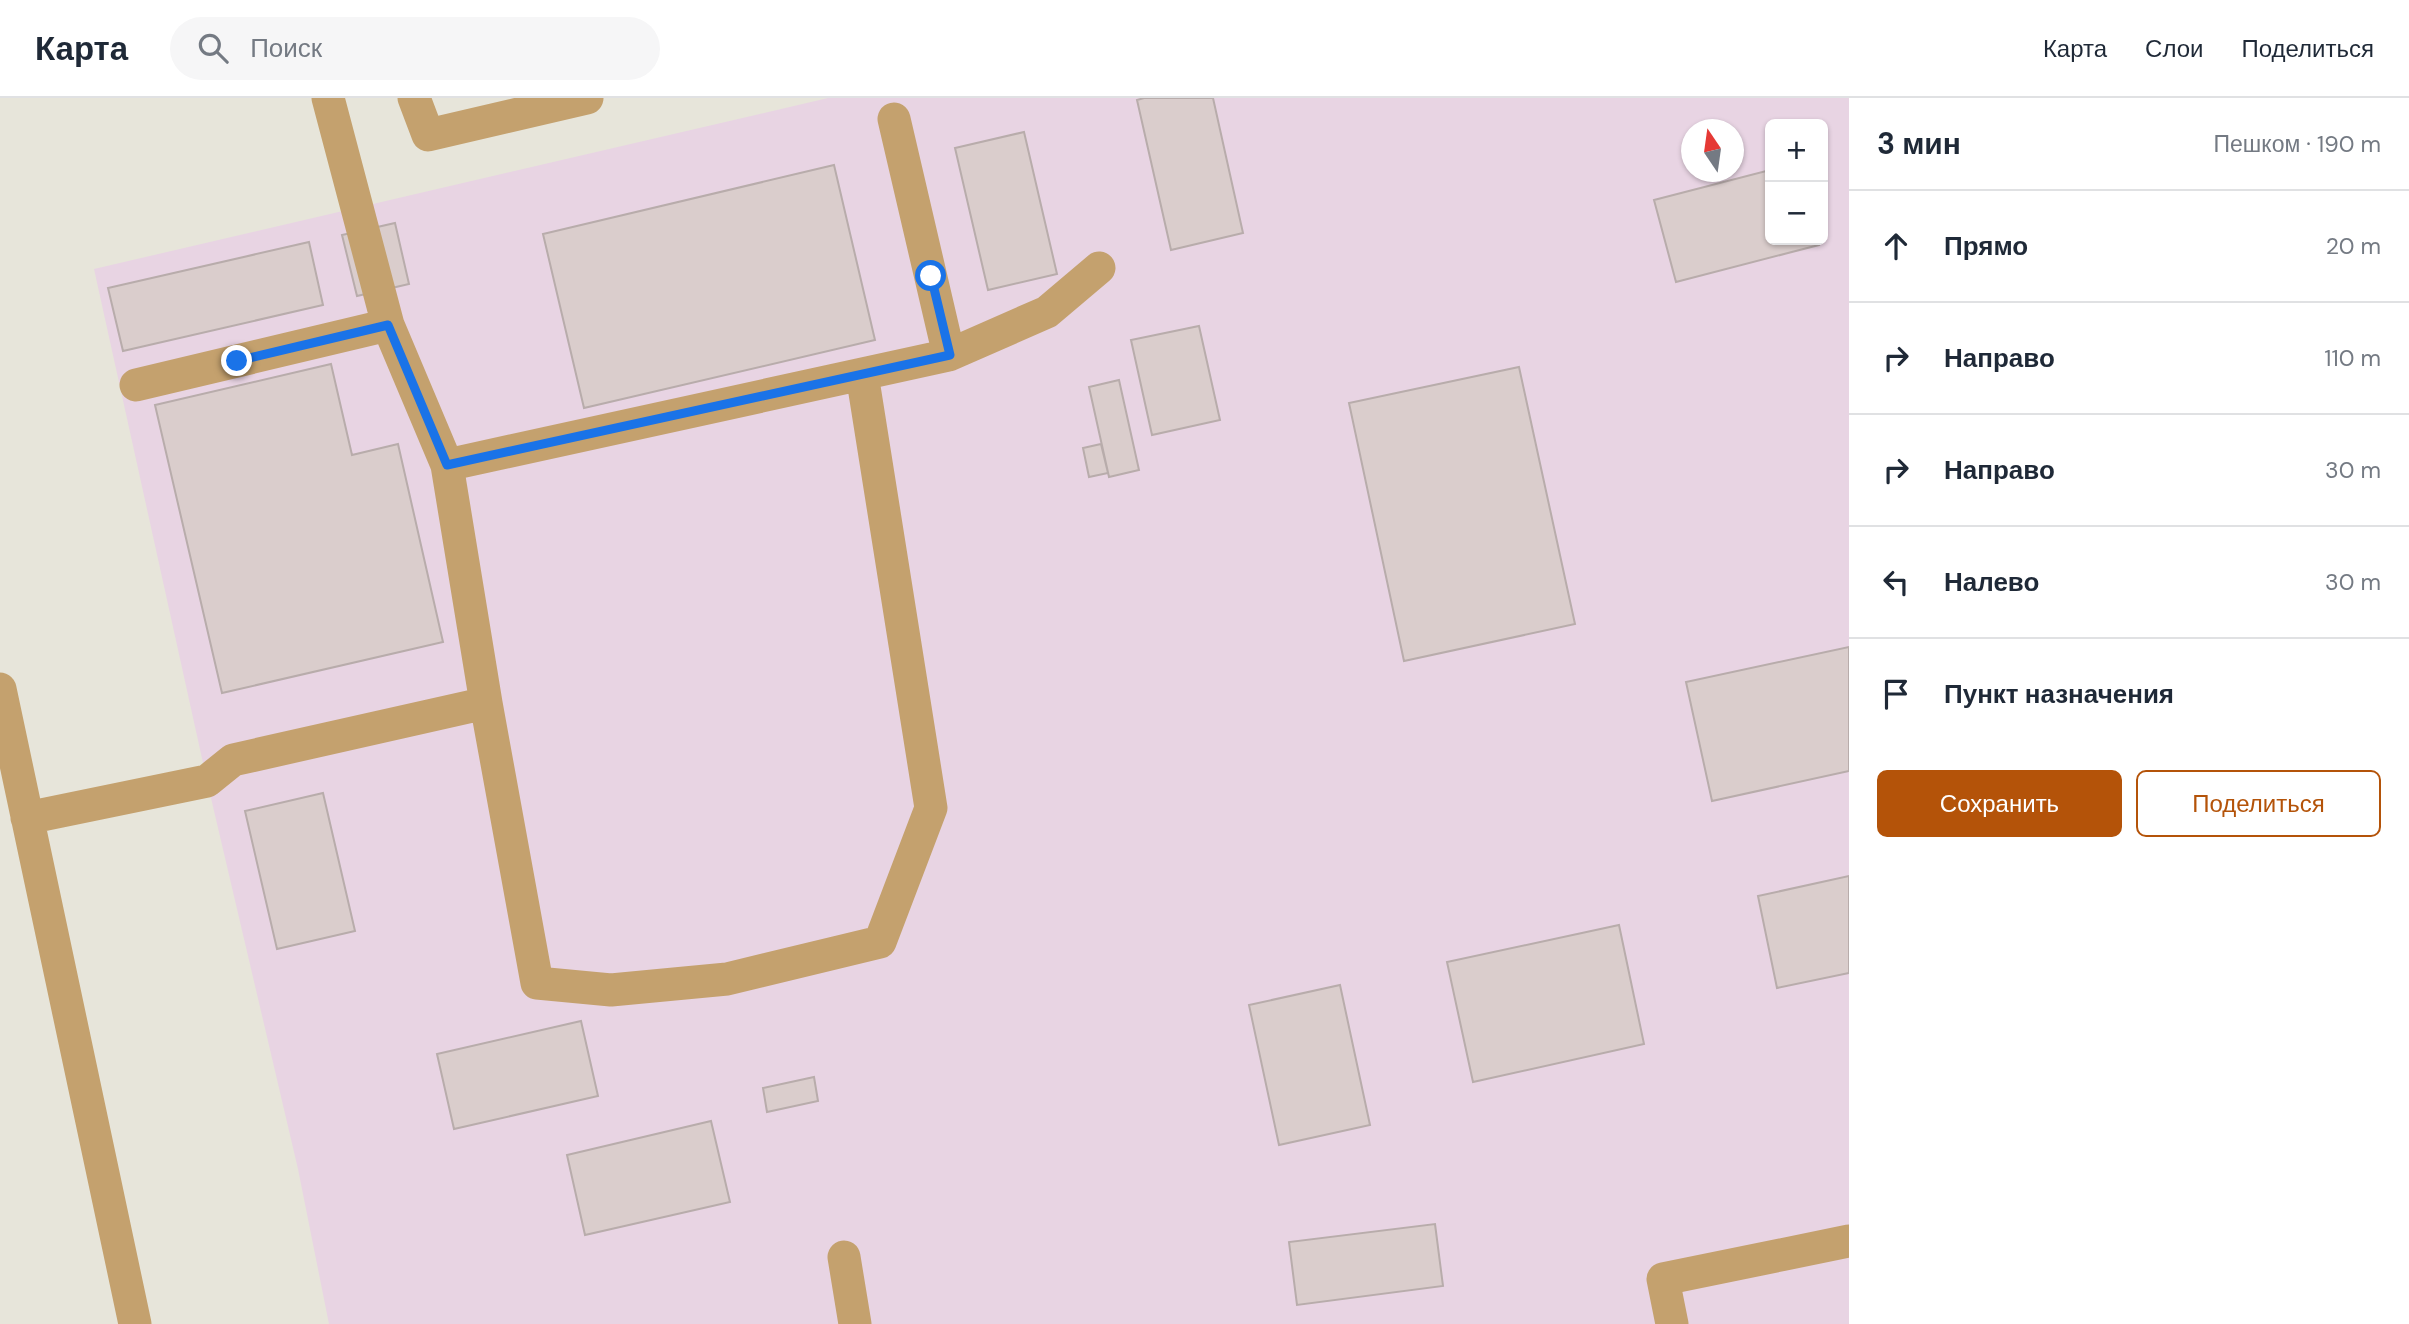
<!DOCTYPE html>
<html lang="ru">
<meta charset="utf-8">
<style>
:root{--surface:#fff;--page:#f6f6f7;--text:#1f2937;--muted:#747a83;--line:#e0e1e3;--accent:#b45309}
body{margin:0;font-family:"DM Sans",sans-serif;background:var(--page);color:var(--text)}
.controls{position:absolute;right:21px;top:21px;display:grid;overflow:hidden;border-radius:10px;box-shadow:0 2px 5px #0004}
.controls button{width:63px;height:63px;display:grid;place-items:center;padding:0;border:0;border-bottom:2px solid var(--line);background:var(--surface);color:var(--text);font:35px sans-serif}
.compass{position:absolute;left:1681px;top:21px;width:63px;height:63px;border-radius:50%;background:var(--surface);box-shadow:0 2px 5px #0004;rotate:347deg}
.stop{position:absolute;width:21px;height:21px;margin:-16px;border:5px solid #1a73e8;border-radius:50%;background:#fff}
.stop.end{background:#1a73e8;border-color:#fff;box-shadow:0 2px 7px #0008}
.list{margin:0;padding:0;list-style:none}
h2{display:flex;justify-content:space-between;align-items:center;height:91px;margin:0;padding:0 28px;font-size:30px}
h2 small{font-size:23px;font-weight:400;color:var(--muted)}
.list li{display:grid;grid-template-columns:46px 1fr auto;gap:21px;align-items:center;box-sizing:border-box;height:112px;padding:0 28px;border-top:2px solid var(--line)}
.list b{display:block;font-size:26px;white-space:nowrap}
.list em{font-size:23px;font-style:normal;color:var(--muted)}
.actions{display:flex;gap:14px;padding:21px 28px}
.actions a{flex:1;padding:16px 0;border:2px solid var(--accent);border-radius:10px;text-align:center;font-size:24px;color:var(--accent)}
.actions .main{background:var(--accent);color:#fff}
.icon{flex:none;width:38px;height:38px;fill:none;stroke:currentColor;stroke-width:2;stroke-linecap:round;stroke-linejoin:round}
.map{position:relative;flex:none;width:1849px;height:1226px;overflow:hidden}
header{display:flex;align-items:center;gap:42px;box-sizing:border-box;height:98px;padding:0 35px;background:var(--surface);border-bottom:2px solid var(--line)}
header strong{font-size:33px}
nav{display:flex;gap:38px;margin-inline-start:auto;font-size:24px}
.search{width:490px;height:63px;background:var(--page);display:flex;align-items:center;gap:18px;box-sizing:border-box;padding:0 24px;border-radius:38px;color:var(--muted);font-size:26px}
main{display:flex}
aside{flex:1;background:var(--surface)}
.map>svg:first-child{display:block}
.industrial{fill:#e8d4e3;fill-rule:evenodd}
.building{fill:#dacdcc;stroke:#b8acab;stroke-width:2}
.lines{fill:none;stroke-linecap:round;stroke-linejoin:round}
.minor{stroke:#c4a16e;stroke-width:33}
.route{stroke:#1a73e8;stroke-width:9}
</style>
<header>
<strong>Карта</strong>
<div class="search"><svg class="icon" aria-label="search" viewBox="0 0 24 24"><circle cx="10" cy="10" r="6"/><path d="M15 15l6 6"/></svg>Поиск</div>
<nav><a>Карта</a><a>Слои</a><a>Поделиться</a></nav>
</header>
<main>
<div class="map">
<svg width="1849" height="1226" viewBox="0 0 1849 1226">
<rect width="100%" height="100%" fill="#e7e5da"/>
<path class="industrial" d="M828,0h1021v1226h-1520l-31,-155 -91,-388 -113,-512zM1770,26h53v116h-53zM1692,32h42v42h-42z"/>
<path class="building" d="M1144,0h69l30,135 -72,17 -34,-150z
M1024,34l33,142 -69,16 -33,-142z
M834,67l41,175 -291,68 -41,-174z
M1770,72v70h47l2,5 -143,37 -22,-82z
M395,125l14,61 -52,12 -15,-61z
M309,144l14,63 -200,46 -15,-63z
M1199,228l21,94 -68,15 -21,-95z
M331,266l21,91 46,-11 45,198 -221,51 -67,-288z
M1519,269l56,257 -171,37 -55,-258z
M1119,282l20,90 -30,7 -20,-90z
M1101,346l7,29 -19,4 -6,-29z
M1849,549v124l-137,30 -26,-119z
M323,695l32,138 -78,18 -32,-138z
M1849,778v97l-72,15 -19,-92z
M1619,827l25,119 -171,38 -26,-120z
M1340,887l30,140 -91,20 -30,-140z
M581,923l17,75 -144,33 -17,-75z
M814,979l4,24 -51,11 -4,-24z
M711,1023l19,81 -145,33 -18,-80z
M1435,1126l8,62 -146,19 -8,-63z"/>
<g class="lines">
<path class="minor" d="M328,0l60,227 59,140 39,238 51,280 74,7 116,-11 153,-37 51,-134 -69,-434
M414,0l14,37 159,-37
M894,21l55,236
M136,287l252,-60
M447,367l502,-110 98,-43 52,-44
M0,591l135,635
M27,720l180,-37 26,-21 253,-57
M844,1159l11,67
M1672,1226l-9,-45 186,-38"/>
</g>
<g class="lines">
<path class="route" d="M237,263l151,-36 59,140 503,-110 -19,-79"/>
</g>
</svg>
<div class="controls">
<button>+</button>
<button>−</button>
</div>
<svg class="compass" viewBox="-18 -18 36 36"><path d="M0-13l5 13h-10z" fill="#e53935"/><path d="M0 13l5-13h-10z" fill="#747a83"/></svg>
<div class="stop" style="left:931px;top:178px"></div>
<div class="stop end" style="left:237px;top:263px"></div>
</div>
<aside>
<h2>3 мин<small>Пешком · 190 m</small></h2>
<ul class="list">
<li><svg class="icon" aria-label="ahead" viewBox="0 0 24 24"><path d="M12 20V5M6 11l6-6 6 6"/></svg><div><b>Прямо</b></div><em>20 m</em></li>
<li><svg class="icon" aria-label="right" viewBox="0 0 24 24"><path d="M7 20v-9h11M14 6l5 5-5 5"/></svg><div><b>Направо</b></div><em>110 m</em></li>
<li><svg class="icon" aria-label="right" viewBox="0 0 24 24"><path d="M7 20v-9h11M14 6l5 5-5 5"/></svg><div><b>Направо</b></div><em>30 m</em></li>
<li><svg class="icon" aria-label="left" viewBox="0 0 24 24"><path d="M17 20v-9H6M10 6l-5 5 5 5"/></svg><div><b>Налево</b></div><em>30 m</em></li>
<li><svg class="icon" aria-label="arrive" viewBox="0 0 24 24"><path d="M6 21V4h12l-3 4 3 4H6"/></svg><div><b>Пункт назначения</b></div></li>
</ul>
<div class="actions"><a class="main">Сохранить</a><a>Поделиться</a></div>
</aside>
</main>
